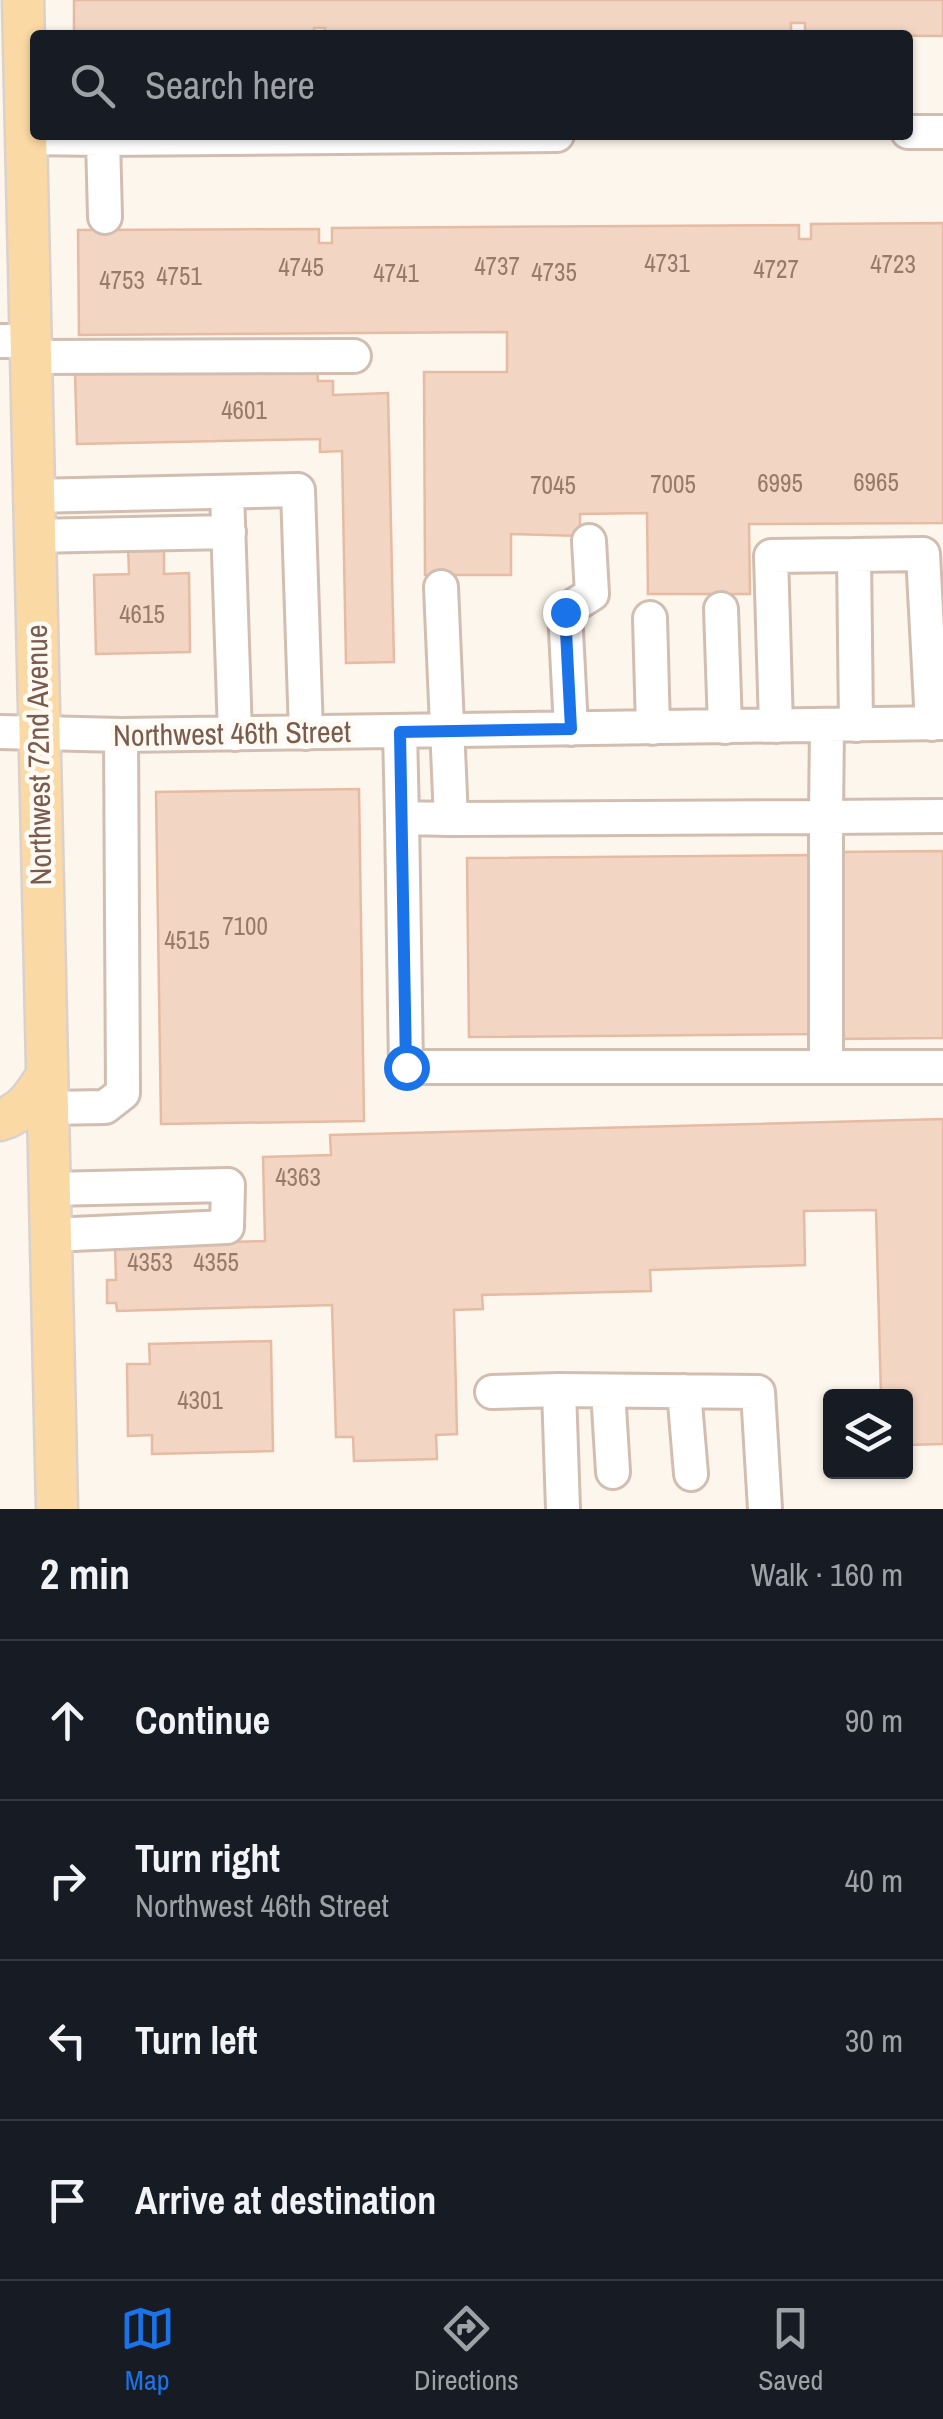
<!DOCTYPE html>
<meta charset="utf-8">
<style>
:root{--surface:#171b24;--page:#20242c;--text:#f1f3f6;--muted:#9ea1a6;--line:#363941;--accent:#1a73e8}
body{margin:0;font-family:"Archivo Narrow",sans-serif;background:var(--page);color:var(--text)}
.controls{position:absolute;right:30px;bottom:30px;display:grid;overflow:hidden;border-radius:10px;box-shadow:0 2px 8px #0004}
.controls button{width:90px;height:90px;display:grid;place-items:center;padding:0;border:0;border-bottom:2px solid var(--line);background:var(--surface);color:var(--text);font:50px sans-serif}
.stop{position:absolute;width:30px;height:30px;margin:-22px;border:8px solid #1a73e8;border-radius:50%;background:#fff}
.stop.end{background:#1a73e8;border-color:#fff;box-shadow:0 2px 10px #0008}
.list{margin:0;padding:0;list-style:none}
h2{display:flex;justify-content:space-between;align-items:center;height:130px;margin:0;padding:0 40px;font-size:42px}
h2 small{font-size:32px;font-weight:400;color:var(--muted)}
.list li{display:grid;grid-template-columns:65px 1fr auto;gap:30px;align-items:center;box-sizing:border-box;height:160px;padding:0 40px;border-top:2px solid var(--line)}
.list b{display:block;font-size:38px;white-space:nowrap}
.list p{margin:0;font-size:32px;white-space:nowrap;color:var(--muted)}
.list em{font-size:32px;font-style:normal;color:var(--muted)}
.icon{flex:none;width:55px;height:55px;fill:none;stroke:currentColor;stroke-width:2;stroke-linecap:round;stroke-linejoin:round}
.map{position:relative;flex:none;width:943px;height:1509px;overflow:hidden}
.search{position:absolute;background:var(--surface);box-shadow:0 2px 8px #0004;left:30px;right:30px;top:30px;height:110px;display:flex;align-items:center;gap:25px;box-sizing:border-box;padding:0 35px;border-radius:10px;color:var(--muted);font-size:38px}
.sheet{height:770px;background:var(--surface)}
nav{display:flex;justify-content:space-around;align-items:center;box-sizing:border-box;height:140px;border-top:2px solid var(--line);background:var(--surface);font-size:28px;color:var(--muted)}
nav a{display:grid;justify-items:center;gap:5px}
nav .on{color:var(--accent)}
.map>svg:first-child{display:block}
.building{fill:#f3d5c3;stroke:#e6bba3;stroke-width:2.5}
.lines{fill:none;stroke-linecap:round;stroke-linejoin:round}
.minor-casing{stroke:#d1beb0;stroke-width:38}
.major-casing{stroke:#dad1cd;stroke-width:45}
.minor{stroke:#fff;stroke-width:32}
.major{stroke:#fbd9a5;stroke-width:40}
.route{stroke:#1a73e8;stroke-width:12}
.labels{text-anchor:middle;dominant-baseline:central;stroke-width:9;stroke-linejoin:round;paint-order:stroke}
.number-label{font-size:25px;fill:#987a6a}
.street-label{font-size:30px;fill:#7a5c4d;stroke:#fffaf3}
</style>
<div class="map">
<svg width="943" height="1509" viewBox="0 0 943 1509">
<rect width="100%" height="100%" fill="#fdf6ec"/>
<path class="building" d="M74,0h869v36l-138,-1v-12h-14v12h-466v-7h-11v7h-240z
M943,223v300l-194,1 1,70h-102l-1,-81 -67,1v22l-69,-2v41h-86l-1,-203h83v-40l-428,3 -1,-105 241,-1v14h13v-15l467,-3v14h12v-15z
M317,367l1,14h15v14l55,-2 6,269 -48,1 -4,-212 -22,1v-13l-243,5 -2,-71z
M164,545v29l25,-1 1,79 -94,2 -2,-79 35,-1 -1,-28z
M359,789l5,332 -203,3 -5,-332z
M943,851v187l-106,1 -2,-187z
M813,855l1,179 -345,3 -2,-179z
M943,1119v325l-37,1v-49h-25l-5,-186 -72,1 1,54 -155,5 1,21 -169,4 1,14 -29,1 3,124 -21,1 1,24 -83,2 -1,-24h-17l-4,-132 -215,6 -1,-8h-9v-23h9l-1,-35 150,-4 -2,-84 68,-2 -1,-20z
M271,1341l2,110 -121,3v-19l-24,1 -1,-72h23l-1,-20z"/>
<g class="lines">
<defs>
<path id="minor" d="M908,132h35
M25,138l78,1 2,78
M103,139l454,-4
M0,341h30
M30,357l324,-1
M227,492l8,242
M32,496l266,-6 8,243
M32,536l197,-4
M854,555l69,-1 9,170
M441,587l10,232 375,-2v250
M721,609l4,118
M650,618l3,110
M827,725l-1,92 117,-1
M776,726l-5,-170 83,-1 2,170
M571,729l-6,-118 27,-17 -3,-53
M400,731l2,87 49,1
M0,732l121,3 822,-12
M402,818l4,249h537
M48,1108l57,-1 18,-14 -2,-358
M49,1189l179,-4 -1,42 -176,8
M559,1390l199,2 7,117
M608,1391l5,81
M684,1391l7,83
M492,1392l67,-2 4,119"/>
<path id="major" d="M23,0l34,1509
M0,1120c24,-7 35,-25 47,-45"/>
</defs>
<use href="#minor" class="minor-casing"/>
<use href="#major" class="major-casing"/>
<use href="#minor" class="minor"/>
<use href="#major" class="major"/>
</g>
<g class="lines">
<path class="route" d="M406,1067l-6,-335 171,-3 -6,-117"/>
</g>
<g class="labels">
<g class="number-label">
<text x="667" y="263">4731</text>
<text x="893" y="264">4723</text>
<text x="497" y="266">4737</text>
<text x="301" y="267">4745</text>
<text x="776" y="269">4727</text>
<text x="554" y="272">4735</text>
<text x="396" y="273">4741</text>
<text x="179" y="276">4751</text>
<text x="122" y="280">4753</text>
<text x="244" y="410">4601</text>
<text x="876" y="482">6965</text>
<text x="780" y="483">6995</text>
<text x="673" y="484">7005</text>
<text x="553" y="485">7045</text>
<text x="142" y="614">4615</text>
<text x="245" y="926">7100</text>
<text x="187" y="940">4515</text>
<text x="298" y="1177">4363</text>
<text x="150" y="1262">4353</text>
<text x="216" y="1262">4355</text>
<text x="200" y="1400">4301</text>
</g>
<g class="street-label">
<text transform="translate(232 733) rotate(-1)">Northwest 46th Street</text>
<text transform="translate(38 755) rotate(-91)">Northwest 72nd Avenue</text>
</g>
</g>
</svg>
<div class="controls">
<button><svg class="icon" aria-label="layers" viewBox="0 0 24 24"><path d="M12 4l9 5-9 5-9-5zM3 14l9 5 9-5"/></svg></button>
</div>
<div class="stop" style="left:406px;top:1067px"></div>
<div class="stop end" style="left:565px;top:612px"></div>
<div class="search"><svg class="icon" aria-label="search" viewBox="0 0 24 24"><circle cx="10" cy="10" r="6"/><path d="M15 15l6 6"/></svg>Search here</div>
</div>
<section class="sheet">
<h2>2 min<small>Walk · 160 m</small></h2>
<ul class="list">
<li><svg class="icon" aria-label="ahead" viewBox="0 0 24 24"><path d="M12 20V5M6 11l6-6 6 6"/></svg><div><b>Continue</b></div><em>90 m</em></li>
<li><svg class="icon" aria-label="right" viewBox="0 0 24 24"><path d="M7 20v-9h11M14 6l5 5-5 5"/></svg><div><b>Turn right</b><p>Northwest 46th Street</p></div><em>40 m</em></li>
<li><svg class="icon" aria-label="left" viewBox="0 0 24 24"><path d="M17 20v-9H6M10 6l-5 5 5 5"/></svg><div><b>Turn left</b></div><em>30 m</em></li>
<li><svg class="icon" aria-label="arrive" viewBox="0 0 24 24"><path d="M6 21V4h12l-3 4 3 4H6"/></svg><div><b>Arrive at destination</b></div></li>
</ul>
</section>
<nav>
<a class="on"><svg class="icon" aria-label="map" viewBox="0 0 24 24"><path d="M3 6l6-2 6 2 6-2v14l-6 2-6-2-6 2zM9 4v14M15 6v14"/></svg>Map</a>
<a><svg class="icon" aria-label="directions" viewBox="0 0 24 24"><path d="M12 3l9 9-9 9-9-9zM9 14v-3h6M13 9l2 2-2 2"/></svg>Directions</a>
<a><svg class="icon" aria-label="saved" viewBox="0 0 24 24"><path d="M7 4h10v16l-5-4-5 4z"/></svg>Saved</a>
</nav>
